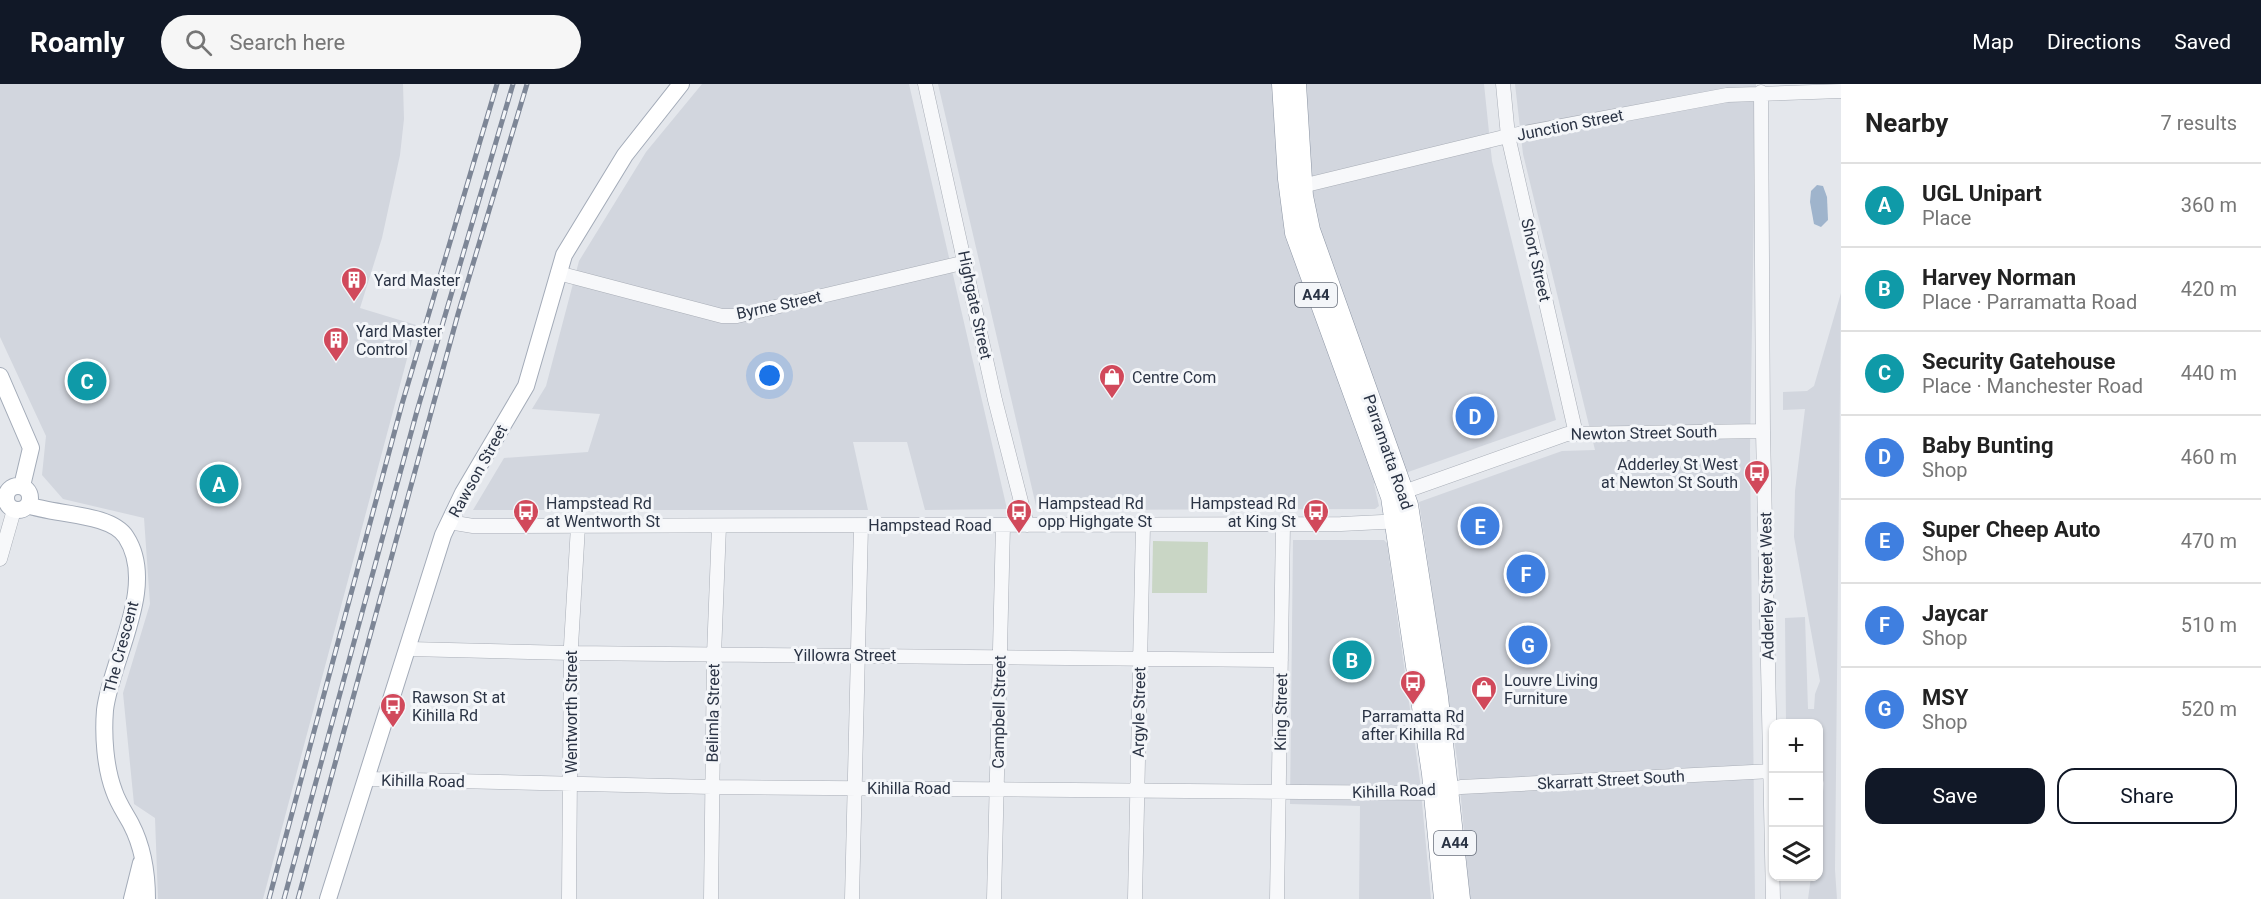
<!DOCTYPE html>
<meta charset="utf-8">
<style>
:root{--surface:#fff;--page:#f6f6f6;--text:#222;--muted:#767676;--line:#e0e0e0;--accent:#111827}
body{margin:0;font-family:Roboto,sans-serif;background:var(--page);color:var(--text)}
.controls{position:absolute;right:18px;bottom:18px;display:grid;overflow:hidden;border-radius:12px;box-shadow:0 2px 4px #0004}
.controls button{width:54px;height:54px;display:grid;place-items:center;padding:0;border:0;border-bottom:2px solid var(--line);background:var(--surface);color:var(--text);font:30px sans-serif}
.you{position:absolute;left:770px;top:292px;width:21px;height:21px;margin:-15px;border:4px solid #fff;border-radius:50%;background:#1a73e8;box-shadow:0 0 0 9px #1a73e833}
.badge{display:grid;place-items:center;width:39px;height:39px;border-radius:50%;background:var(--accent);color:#fff;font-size:20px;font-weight:700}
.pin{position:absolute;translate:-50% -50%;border:3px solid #fff;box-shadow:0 2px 6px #0006}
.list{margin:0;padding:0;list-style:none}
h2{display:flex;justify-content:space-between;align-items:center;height:78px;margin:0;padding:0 24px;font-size:26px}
h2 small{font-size:20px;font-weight:400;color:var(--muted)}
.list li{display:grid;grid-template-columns:39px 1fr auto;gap:18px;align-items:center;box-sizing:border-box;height:84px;padding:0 24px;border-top:2px solid var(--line)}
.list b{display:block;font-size:22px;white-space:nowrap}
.list p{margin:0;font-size:20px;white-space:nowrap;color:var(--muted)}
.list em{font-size:20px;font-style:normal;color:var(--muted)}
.actions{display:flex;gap:12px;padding:18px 24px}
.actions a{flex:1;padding:14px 0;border:2px solid var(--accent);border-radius:18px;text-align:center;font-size:21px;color:var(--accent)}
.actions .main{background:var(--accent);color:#fff}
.icon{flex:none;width:33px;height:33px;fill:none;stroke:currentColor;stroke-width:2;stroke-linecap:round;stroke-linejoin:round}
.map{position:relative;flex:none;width:1841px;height:815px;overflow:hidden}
header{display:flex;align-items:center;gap:36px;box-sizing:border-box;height:84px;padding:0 30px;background:var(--accent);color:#fff}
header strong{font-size:28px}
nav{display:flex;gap:33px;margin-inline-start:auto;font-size:21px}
.search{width:420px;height:54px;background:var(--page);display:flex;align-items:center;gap:15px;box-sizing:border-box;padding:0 21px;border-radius:33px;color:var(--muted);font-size:22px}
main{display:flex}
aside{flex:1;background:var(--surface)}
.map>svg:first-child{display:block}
.built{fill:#d2d6de}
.green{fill:#c9d6c5}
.water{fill:#9fb4cc}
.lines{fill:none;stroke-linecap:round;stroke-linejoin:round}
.minor-casing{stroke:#a9aeb7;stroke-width:15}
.major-casing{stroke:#a3abb8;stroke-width:18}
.highway-casing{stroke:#8b94a3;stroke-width:21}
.minor{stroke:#f7f8fa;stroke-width:14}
.major{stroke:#fff;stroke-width:16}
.highway{stroke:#fff;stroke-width:20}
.rail-casing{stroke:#7d8696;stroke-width:5}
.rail{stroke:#f4f6f9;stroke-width:3;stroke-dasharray:9;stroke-linecap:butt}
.labels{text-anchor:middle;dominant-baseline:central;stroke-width:6;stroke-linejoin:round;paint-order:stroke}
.shield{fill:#f4f6f9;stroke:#676e7b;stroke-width:1.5}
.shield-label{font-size:15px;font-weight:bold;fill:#2b3445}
.street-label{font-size:16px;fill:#2b3445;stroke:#f4f6f9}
.poi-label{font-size:16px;fill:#2b3445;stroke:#f4f6f9;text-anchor:start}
</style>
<header>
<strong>Roamly</strong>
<div class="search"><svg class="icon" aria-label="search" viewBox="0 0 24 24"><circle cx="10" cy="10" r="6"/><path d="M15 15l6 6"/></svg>Search here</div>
<nav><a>Map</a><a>Directions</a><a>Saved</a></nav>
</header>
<main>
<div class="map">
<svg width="1841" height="815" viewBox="0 0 1841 815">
<rect width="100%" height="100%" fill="#e4e7ec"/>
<path class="built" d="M0,0h403l1,35 -4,36 -18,83 -22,70 56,17 -153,574h-105l-3,-81 -21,-14 -11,-111 27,-89 -6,-86 -81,-19 -21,-24 4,-39 -46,-99z
M702,0h207l98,425 -82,1 -18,-68h-54l15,68h-395l31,-52 84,-6 12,-38 -68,-5 14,-23 33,-125 67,-109z
M938,0h546l8,77 64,259 -182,64 5,22 -4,3 -338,1z
M1515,0h241l-6,366 5,449h-285l-12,-133 -39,-264 143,-51 33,-1 -72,-296z
M1841,209l-6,577 2,29h-29l3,-22 7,-1 1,-48 5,-45 -5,-13 -1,-46 -32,-1 -1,-105 20,-1 3,92h6l1,-15 5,-13 -26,-144 1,-46 10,-82 -22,1v-18l24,-1 7,-5z
M1293,456h91l3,3 33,238 11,118h-72l1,-93 -70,-2z"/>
<path class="green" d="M1153,457l55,1 -1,51h-55z"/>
<path class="water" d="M1817,101l6,1 4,11 1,23 -7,7 -7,-3 -4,-22 1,-11z"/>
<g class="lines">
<defs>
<path id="minor" d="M925,0l70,316 32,125
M1503,0l5,52 68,298
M1761,8l2,339 10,468
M1302,102l206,-50 219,-41 114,-4
M558,189l164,43h15l229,-54
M1395,411l172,-61 196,-3
M0,413l5,-1
M449,438l24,4 868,-2 62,-3
M0,475l14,-49
M409,565l162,4 710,7
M367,695l345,8 722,6 27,-6 311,-16
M569,815l2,-253 7,-120
M711,815l3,-244 5,-129
M852,815l9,-373
M994,815l9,-374
M1135,815l8,-374
M1277,815l6,-375"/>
<path id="major" d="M0,292l31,72 -9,38
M6 414a12 12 0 1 1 24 0a12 12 0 1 1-24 0Z
M28,421c26,10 83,8 98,32 32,49 -15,122 -21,173 -2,25 0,57 9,81 4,12 11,22 17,33 12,23 16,49 16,75
M132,815l9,-36
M328,815l115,-364 20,-42 63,-107 38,-131 61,-100 56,-71"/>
<path id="highway" d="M1282,0l6,95 7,54 96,264 41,277 12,125
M1296,0l7,112 7,34 98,275 30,192 22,202"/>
</defs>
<use href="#minor" class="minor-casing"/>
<use href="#major" class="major-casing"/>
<use href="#highway" class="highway-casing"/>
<use href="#minor" class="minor"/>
<use href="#major" class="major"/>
<use href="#highway" class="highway"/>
<defs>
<path id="rail" d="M269,815l133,-495 95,-320
M284,815l133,-488 96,-327
M298,815l160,-585 69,-230"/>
</defs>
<use href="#rail" class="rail-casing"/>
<use href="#rail" class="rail"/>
</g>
<defs>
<symbol id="building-pin" viewBox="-11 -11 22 30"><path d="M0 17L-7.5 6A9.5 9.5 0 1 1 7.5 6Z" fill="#d1495b" stroke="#f4f6f9"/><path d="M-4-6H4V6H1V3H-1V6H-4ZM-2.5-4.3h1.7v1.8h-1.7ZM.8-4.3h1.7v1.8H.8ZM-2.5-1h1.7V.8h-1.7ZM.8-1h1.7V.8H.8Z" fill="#fff"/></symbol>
<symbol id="shop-pin" viewBox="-11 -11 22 30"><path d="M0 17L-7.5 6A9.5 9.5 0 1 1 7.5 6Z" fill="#d1495b" stroke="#f4f6f9"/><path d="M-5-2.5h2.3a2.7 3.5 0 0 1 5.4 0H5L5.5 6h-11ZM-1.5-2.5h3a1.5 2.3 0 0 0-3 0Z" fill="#fff"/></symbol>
<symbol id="bus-pin" viewBox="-11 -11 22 30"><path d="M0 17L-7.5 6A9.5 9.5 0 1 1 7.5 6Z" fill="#d1495b" stroke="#f4f6f9"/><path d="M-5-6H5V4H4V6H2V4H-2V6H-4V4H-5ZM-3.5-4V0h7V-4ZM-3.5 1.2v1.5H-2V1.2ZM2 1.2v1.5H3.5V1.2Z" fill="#fff"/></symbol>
</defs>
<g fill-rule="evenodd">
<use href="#building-pin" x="339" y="181" width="30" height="40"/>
<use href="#building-pin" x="321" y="241" width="30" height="40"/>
<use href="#shop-pin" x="1097" y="278" width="30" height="40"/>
<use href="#bus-pin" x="1742" y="374" width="30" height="40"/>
<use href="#bus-pin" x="511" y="413" width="30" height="40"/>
<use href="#bus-pin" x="1004" y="413" width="30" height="40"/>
<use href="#bus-pin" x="1301" y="413" width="30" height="40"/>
<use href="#bus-pin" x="1398" y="584" width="30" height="40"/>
<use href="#shop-pin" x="1469" y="590" width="30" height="40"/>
<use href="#bus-pin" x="378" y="607" width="30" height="40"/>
</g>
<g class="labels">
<g class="shield">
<rect x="1295" y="199" width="42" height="24" rx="4.5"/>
<rect x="1434" y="747" width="42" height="24" rx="4.5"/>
</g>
<g class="shield-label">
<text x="1316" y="211">A44</text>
<text x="1455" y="759">A44</text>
</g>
<g class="street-label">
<text transform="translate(1570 41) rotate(-11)">Junction Street</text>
<text transform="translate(1536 176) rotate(77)">Short Street</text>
<text transform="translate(779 221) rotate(-12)">Byrne Street</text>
<text transform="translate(975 221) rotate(78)">Highgate Street</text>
<text transform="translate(1644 349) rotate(-1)">Newton Street South</text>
<text transform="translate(1388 368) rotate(71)">Parramatta Road</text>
<text transform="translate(478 387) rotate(-61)">Rawson Street</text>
<text x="930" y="441">Hampstead Road</text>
<text transform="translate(1767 502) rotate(-91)">Adderley Street West</text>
<text transform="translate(121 563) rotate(-75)">The Crescent</text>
<text x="845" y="571">Yillowra Street</text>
<text transform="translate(571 628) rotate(-90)">Wentworth Street</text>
<text transform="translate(999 628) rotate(-89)">Campbell Street</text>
<text transform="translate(1139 628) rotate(-89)">Argyle Street</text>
<text transform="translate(1281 628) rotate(-89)">King Street</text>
<text transform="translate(713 629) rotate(-89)">Belimla Street</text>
<text transform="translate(1611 696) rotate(-3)">Skarratt Street South</text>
<text transform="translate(423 697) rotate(1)">Kihilla Road</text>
<text x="909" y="704">Kihilla Road</text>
<text transform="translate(1394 707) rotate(-2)">Kihilla Road</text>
</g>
<g class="poi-label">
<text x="374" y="196">Yard Master</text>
<text x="356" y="247">Yard Master<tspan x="356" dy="18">Control</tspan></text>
<text x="1132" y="293">Centre Com</text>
<text x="1738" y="380" text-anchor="end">Adderley St West<tspan x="1738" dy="18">at Newton St South</tspan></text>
<text x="546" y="419">Hampstead Rd<tspan x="546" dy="18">at Wentworth St</tspan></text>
<text x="1038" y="419">Hampstead Rd<tspan x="1038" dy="18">opp Highgate St</tspan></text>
<text x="1296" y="419" text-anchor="end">Hampstead Rd<tspan x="1296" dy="18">at King St</tspan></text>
<text x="1504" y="596">Louvre Living<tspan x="1504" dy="18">Furniture</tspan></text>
<text x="412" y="613">Rawson St at<tspan x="412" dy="18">Kihilla Rd</tspan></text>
<text x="1413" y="632" text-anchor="middle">Parramatta Rd<tspan x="1413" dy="18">after Kihilla Rd</tspan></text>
</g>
</g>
</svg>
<div class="controls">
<button>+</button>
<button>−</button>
<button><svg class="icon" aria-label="layers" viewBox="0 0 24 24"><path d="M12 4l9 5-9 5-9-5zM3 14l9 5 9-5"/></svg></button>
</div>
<div class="you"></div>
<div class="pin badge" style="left:219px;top:400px;background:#0f9aa8">A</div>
<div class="pin badge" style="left:1352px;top:576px;background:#0f9aa8">B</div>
<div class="pin badge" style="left:87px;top:297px;background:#0f9aa8">C</div>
<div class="pin badge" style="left:1475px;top:332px;background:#3f7fe0">D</div>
<div class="pin badge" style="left:1480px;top:442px;background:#3f7fe0">E</div>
<div class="pin badge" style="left:1526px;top:490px;background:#3f7fe0">F</div>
<div class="pin badge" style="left:1528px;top:561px;background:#3f7fe0">G</div>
</div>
<aside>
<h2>Nearby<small>7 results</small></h2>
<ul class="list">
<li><span class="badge" style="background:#0f9aa8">A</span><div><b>UGL Unipart</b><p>Place</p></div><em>360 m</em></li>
<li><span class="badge" style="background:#0f9aa8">B</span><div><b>Harvey Norman</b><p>Place · Parramatta Road</p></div><em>420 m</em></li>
<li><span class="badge" style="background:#0f9aa8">C</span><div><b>Security Gatehouse</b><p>Place · Manchester Road</p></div><em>440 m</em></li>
<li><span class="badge" style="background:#3f7fe0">D</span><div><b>Baby Bunting</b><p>Shop</p></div><em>460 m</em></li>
<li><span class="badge" style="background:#3f7fe0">E</span><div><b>Super Cheep Auto</b><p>Shop</p></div><em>470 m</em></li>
<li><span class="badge" style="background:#3f7fe0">F</span><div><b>Jaycar</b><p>Shop</p></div><em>510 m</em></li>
<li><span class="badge" style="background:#3f7fe0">G</span><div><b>MSY</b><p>Shop</p></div><em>520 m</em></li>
</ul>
<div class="actions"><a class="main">Save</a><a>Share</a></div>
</aside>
</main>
